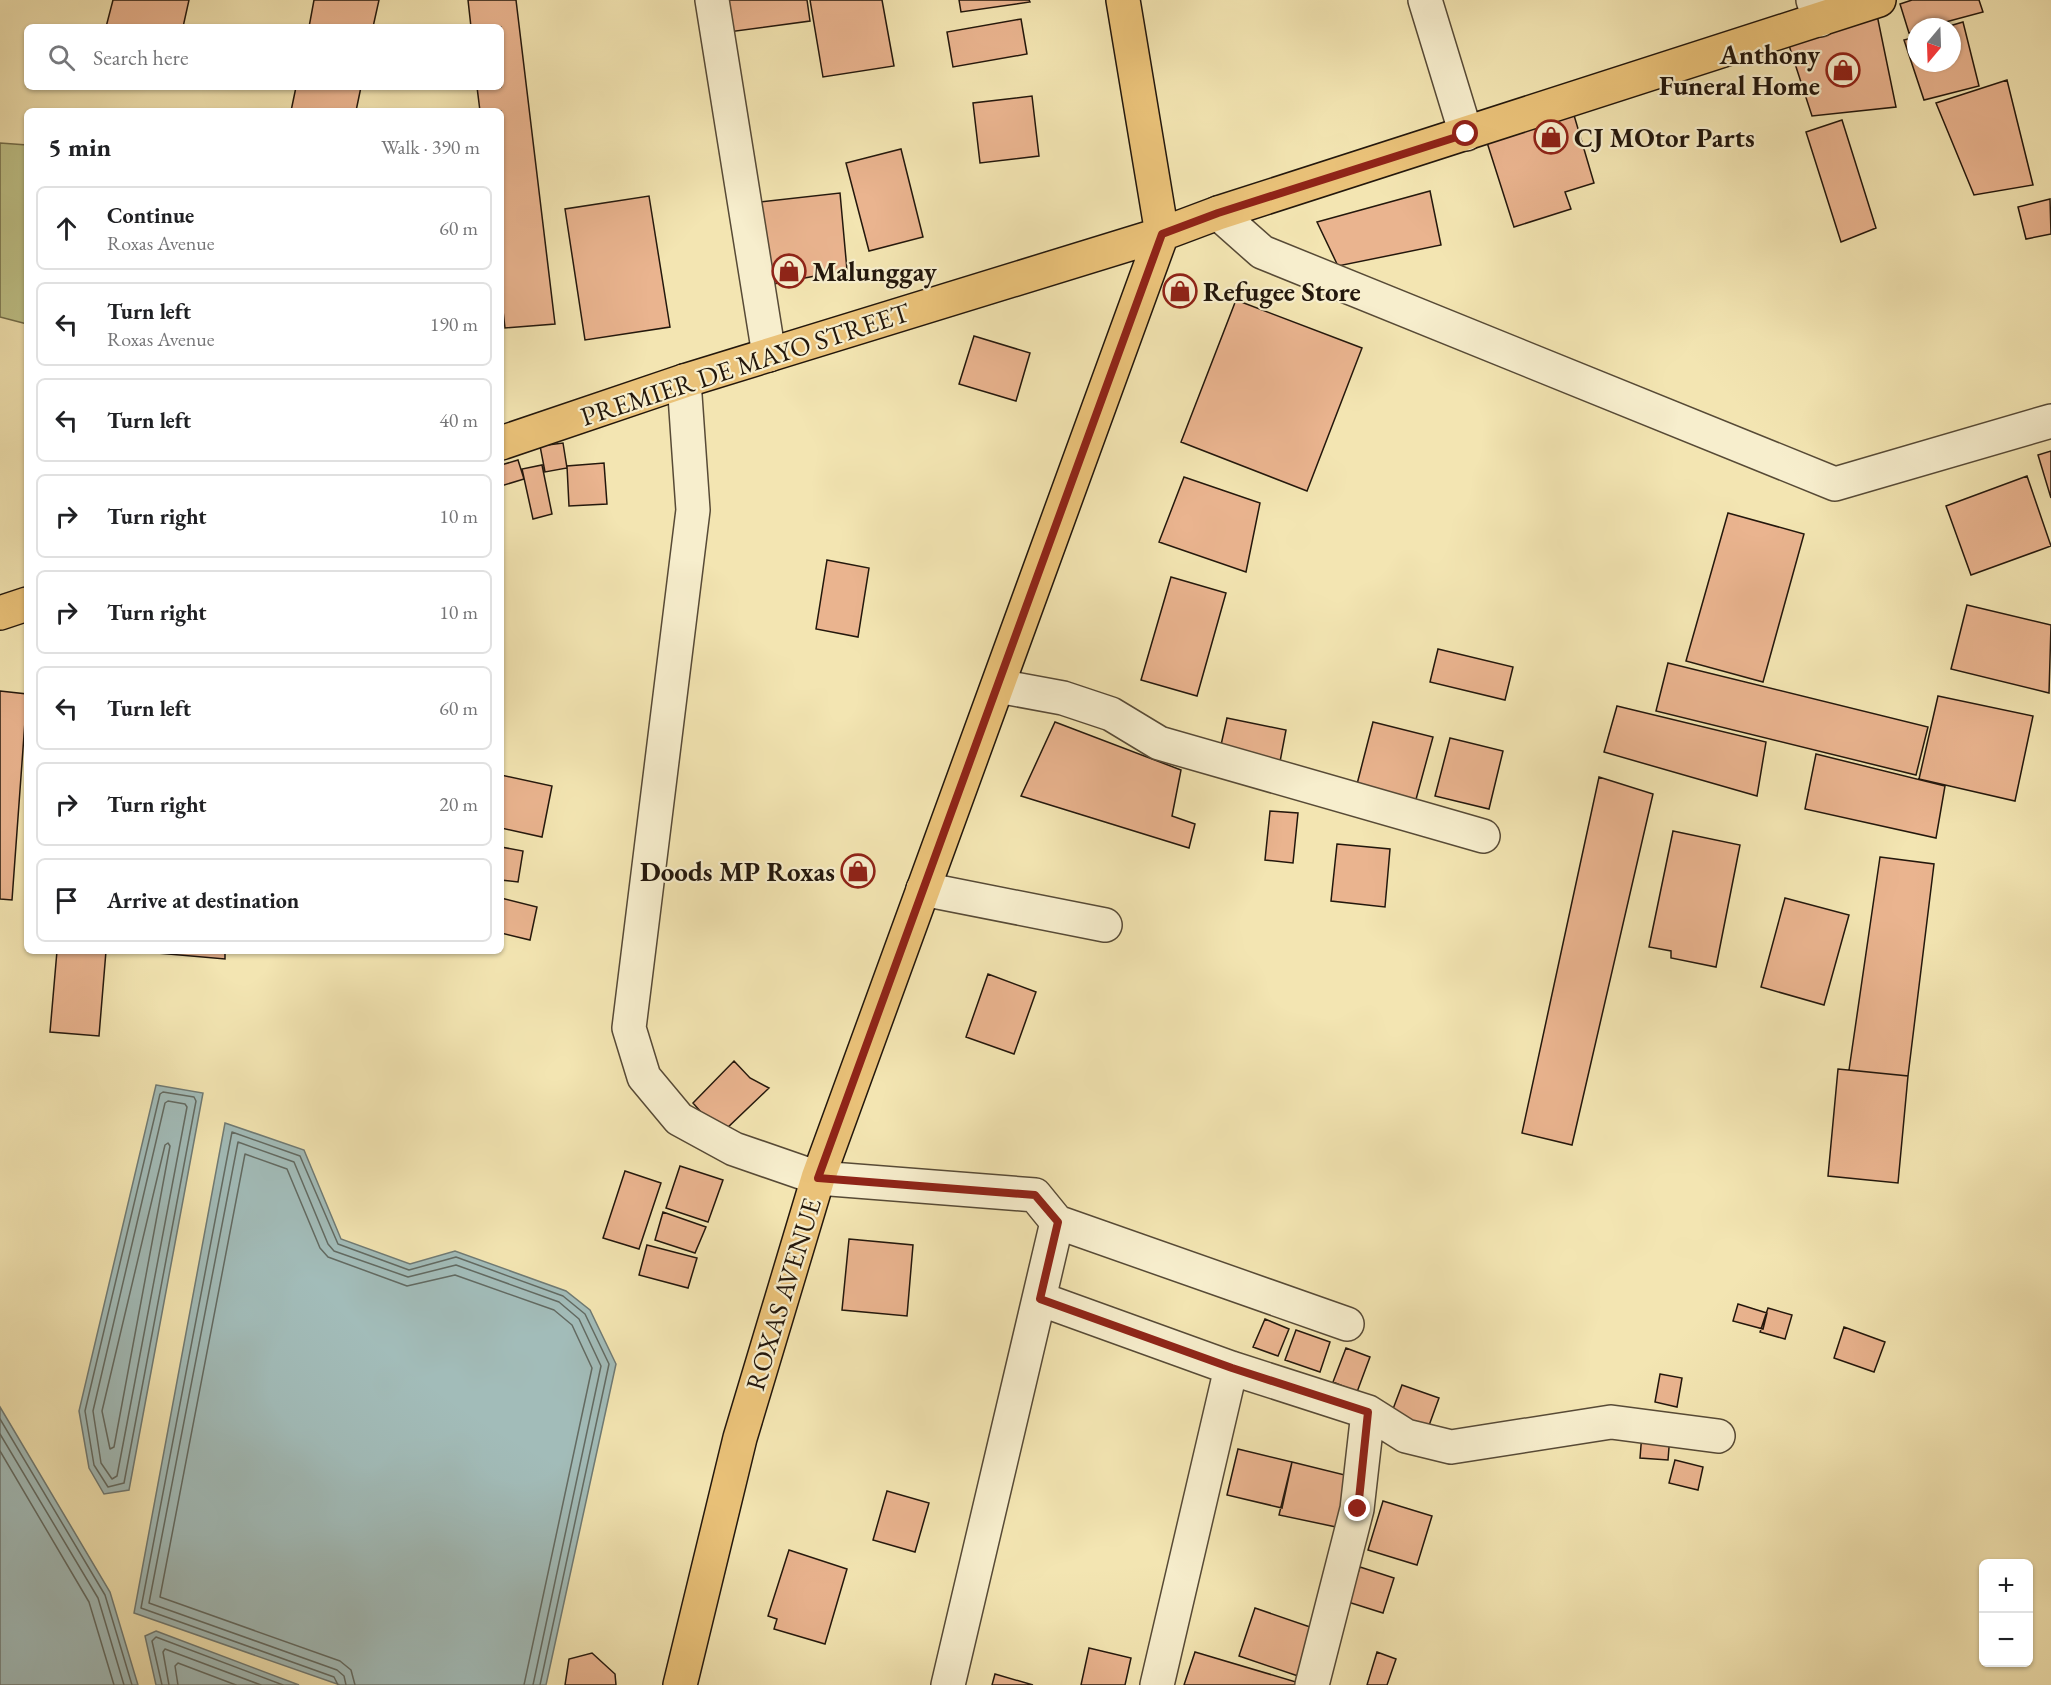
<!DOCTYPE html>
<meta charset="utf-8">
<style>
:root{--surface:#fff;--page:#f2f2f2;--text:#202124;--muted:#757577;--line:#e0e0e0}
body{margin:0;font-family:"EB Garamond",serif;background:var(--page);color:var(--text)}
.controls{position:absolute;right:18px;bottom:18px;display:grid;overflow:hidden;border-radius:9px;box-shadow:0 2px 4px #0004}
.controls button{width:54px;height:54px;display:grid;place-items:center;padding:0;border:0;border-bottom:2px solid var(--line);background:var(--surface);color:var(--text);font:30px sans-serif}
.compass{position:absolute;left:1907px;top:18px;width:54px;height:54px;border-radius:50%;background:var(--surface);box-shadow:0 2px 4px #0004;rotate:199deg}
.stop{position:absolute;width:18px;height:18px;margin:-14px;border:4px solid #8f2418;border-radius:50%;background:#fff}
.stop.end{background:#8f2418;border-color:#fff;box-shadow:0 2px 6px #0008}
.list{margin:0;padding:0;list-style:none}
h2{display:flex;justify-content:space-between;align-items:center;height:78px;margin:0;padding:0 24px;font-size:26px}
h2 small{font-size:20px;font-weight:400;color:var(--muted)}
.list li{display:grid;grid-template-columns:39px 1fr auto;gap:18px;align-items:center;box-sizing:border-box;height:84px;margin:0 12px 12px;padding:0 12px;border:2px solid var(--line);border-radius:9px}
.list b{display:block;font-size:22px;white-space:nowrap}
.list p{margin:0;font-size:20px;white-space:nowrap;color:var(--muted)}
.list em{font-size:20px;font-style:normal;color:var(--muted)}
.icon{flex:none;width:33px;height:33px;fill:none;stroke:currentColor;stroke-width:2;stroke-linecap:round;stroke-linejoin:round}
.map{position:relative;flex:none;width:2051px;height:1685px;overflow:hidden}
.search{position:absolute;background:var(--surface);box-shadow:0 2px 4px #0004;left:24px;top:24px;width:480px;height:66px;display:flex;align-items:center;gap:15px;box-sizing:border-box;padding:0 21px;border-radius:9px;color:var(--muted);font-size:22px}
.panel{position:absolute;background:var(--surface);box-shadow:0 2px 4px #0004;left:24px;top:108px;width:480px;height:846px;border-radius:9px}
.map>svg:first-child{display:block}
.green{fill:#bfc389;stroke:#716d4a;stroke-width:1.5}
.water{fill:#a2bcb9;stroke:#6f7a74;stroke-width:1.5}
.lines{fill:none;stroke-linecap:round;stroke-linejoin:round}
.shore{stroke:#626a62;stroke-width:1.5}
.building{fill:#eab48f;stroke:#23170c;stroke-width:1.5}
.minor-casing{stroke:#574a36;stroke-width:36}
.major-casing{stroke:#23170c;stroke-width:36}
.minor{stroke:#f7eecd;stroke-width:33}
.major{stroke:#eac279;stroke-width:33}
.route{stroke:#8f2418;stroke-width:8}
.labels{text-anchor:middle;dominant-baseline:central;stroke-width:4.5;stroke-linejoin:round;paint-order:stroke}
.poi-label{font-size:27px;font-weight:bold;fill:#23170c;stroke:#f7eecd;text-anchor:start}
.street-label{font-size:27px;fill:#23170c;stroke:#f7eecd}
</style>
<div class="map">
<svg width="2051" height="1685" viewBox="0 0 2051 1685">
<rect width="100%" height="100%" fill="#f3e5b2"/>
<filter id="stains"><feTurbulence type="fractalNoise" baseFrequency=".00333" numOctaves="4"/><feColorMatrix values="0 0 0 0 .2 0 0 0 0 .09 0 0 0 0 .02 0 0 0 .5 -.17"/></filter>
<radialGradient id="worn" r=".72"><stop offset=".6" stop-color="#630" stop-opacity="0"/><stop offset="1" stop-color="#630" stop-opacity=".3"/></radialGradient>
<path class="green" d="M0,143l27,2v179l-27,-7z"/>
<path class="water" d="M156,1085l47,8 -74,397 -25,4 -15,-26 -10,-57z
M225,1123l79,27 37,89 69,25 45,-13 111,40 24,19 26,54 -70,321h-206l-206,-72z
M0,1407l110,185 28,93h-138z
M156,1631l143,54h-143l-11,-49z"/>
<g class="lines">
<path class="shore" d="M163,1092l31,5 2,4 -72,382 -16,4 -14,-22 -9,-54 75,-317z
M168,1101l17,3 2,3 -70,369 -5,3 -11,-16 -8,-52 72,-308z
M168,1143l2,3 -56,301 -4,2 -8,-38 63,-266z
M0,1419l105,176 27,90
M0,1434l98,164 26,87
M0,1451l89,151 25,83
M162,1685l-10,-44 4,-4 127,48
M169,1685l-6,-33 2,-3 96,36
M178,1685l-3,-19 3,-3 58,22
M338,1685l-4,-8 -193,-69 91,-476 68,24 38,88 71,26 47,-13 107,39 22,18 24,50 -69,321
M346,1685l-2,-9 -7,-6 -188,-67 89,-461 56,20 34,82 6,7 74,26 48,-12 103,37 20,17 22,47 -68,319
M355,1685l-4,-15 -11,-9 -180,-64 85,-443 42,15 33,79 8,9 79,29 48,-11 99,35 18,15 20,43 -68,317"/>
</g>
<path class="building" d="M113,0h76l-6,27h-77z
M314,0h65l-6,27h-64z
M468,0h48l39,324 -50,4 -4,-35v-182h-21l-3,-24h24v-60h-30z
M717,0h90l3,21 -89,12z
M810,0h72l12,66 -71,11z
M959,0h70l1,2 -69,10z
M1912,0h67l4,12 -56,15h-11v4l-7,2 -9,-29z
M1876,10l20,97 -84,9 -27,-83z
M1021,19l6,35 -74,13 -6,-35z
M1963,22l16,64 -55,14 -20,-60 12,-3v26h36v-36h-6z
M2007,80l26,105 -59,10 -38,-92z
M296,87h65l-5,24h-65z
M1032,96l7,60 -59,7 -7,-60z
M1571,105l23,78 -29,9 6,17 -57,18 -30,-94z
M1842,120l34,108 -35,14 -35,-110z
M901,149l22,88 -54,14 -23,-88z
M1430,191l11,54 -103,21 -21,-44z
M840,193l7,77 -74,14 -13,-82z
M649,196l21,131 -85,13 -20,-131z
M2050,199l1,35 -25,5 -8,-32z
M1236,300l126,48 -55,143 -126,-49z
M974,336l56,17 -14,48 -57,-17z
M563,443l4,25 -22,4 -5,-26z
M2051,451v47l-13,-43z
M518,460l6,19 -23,7v-21z
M604,463l3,41 -38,2 -2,-40z
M542,465l10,49 -19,5 -11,-50z
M2027,476l24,70 -80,29 -25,-69z
M1184,477l76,26 -14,69 -87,-30z
M1728,513l76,21 -41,148 -77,-21z
M827,560l42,8 -11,69 -42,-8z
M1171,577l55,16 -29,103 -56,-16z
M1967,605l84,20 -2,68 -98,-24z
M1438,649l75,18 -8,33 -75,-18z
M1668,663l260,64 -12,48 -260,-64z
M0,691l27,3 -15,206 -12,-1z
M1938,696l95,20 -18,85 -96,-22z
M1617,706l149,36 -9,54 -153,-44z
M1227,718l59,12 -7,37 -60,-13z
M1055,722l126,48 -9,46 23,8 -6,24 -168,-52z
M1373,722l60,15 -18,66 -59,-15z
M1450,738l53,13 -14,58 -54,-13z
M1816,754l129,32 -9,52 -131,-29z
M501,775l51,11 -10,51 -41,-9z
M1599,777l54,17 -81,351 -50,-12z
M1270,811l28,2 -5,50 -28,-3z
M1673,831l67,14 -24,122 -45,-9v-7l-22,-4z
M1337,844l53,5 -5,58 -54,-6z
M501,847l22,4 -5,31 -17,-2z
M1880,857l54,7 -26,212 -59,-6z
M501,898l36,9 -7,33 -29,-7z
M1785,898l64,17 -25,90 -63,-18z
M57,951h49l-7,85 -49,-4z
M134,951h91v8z
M988,974l48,18 -22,62 -48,-17z
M734,1061l16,17 19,10 -43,41 -18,-9 -15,-17z
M1838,1069l70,7 -10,107 -70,-7z
M680,1166l43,14 -15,42 -42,-14z
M625,1171l36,12 -22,66 -36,-11z
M663,1212l43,15 -11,26 -40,-13z
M849,1239l64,6 -6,71 -65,-6z
M647,1245l50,13 -9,30 -49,-13z
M1738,1304l29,9 -4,16 -30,-8z
M1768,1308l24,7 -7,24 -25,-7z
M1265,1319l24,10 -11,27 -25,-9z
M1844,1327l41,15 -11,30 -40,-14z
M1296,1330l34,12 -10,30 -35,-12z
M1346,1348l24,9 -13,35 -24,-10z
M1660,1374l22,4 -5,29 -22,-5z
M1402,1385l37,13 -12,33 -37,-14z
M1642,1433l28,2 -2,25 -28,-2z
M1238,1449l54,13 -10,46 -55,-13z
M1675,1460l28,7 -5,23 -29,-7z
M1292,1462l61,15 -12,51 -62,-13z
M887,1491l42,12 -14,49 -42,-12z
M1383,1501l49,15 -15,49 -49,-15z
M789,1550l58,19 -22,75 -51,-15 3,-10 -9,-3z
M1360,1567l34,11 -11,35 -35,-11z
M1255,1608l58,20 -15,48 -59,-20z
M1089,1648l42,10 -6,27h-44z
M1195,1652l101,30v3h-112z
M1377,1652l19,7 -9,26h-20z
M592,1653l23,21 1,11h-51l4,-26z
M995,1674l38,11h-41z"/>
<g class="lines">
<defs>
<path id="minor" d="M712,0l57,355
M1425,0l41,134
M1813,0l7,20
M1218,213l44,39 573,232 216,-63
M684,381l9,129 -64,518 15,49 35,42 55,30 84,29 217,17 22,27 -109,463
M998,686l65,12 48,16 48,29 324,93
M923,889l182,36
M1057,1222l290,102
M1040,1299l191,69 137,44 38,24 45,11 160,-25 107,14
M1157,1685l74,-317
M1312,1685l45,-176 11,-97"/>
<path id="major" d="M501,443l183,-62 478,-147 56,-21 661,-213
M0,613l27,-9
M680,1685l60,-247 78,-260 344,-944 -39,-234"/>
</defs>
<use href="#minor" class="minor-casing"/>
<use href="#major" class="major-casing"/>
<use href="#minor" class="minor"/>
<use href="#major" class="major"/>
</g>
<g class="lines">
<path class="route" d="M1358,1509l10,-97 -136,-44 -192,-69 18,-77 -23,-27 -217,-17 344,-944 56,-21 248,-79"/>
</g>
<defs>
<symbol id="shop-ring" viewBox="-11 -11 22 22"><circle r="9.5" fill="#f7eecd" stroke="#8f2418" stroke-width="1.5"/><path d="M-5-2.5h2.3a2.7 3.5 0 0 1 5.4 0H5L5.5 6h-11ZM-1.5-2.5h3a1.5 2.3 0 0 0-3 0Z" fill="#8f2418"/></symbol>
</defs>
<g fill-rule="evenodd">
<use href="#shop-ring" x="1824" y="51" width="38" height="38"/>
<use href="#shop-ring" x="1532" y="118" width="38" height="38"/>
<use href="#shop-ring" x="770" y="252" width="38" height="38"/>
<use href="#shop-ring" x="1161" y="272" width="38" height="38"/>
<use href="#shop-ring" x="839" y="852" width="38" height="38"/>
</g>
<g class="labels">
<g class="poi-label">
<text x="1820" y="54" text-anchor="end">Anthony<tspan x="1820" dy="31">Funeral Home</tspan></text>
<text x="1574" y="137">CJ MOtor Parts</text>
<text x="812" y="271">Malunggay</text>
<text x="1203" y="291">Refugee Store</text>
<text x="835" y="871" text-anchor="end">Doods MP Roxas</text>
</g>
<g class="street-label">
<text transform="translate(745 364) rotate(-18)">PREMIER DE MAYO STREET</text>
<text transform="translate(783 1294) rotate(-73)">ROXAS AVENUE</text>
</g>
</g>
<rect width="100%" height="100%" filter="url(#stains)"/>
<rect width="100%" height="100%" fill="url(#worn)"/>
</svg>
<div class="controls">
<button>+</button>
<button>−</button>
</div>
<svg class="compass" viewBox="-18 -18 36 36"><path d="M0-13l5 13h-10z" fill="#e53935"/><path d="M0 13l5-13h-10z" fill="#757577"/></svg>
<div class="stop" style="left:1466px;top:134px"></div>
<div class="stop end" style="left:1358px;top:1509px"></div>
<div class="search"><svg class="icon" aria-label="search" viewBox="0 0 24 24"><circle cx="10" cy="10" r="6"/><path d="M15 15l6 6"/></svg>Search here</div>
<section class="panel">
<h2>5 min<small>Walk · 390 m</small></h2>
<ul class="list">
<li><svg class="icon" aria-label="ahead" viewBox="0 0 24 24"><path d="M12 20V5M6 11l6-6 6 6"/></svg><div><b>Continue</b><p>Roxas Avenue</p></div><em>60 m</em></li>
<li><svg class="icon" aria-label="left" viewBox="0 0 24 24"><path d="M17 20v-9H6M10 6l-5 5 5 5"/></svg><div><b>Turn left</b><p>Roxas Avenue</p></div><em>190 m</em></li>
<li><svg class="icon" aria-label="left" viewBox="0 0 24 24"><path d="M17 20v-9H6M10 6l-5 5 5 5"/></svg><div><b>Turn left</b></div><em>40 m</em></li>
<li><svg class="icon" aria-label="right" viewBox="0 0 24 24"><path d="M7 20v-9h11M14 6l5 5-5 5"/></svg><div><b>Turn right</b></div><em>10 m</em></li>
<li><svg class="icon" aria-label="right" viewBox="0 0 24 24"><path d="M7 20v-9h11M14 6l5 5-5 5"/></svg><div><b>Turn right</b></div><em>10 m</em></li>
<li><svg class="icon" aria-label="left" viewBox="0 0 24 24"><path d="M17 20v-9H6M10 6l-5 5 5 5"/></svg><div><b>Turn left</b></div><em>60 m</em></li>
<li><svg class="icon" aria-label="right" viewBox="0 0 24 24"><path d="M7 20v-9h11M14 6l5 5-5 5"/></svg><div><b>Turn right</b></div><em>20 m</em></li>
<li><svg class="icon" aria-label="arrive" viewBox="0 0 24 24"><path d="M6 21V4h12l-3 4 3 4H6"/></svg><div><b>Arrive at destination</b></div></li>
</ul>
</section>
</div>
